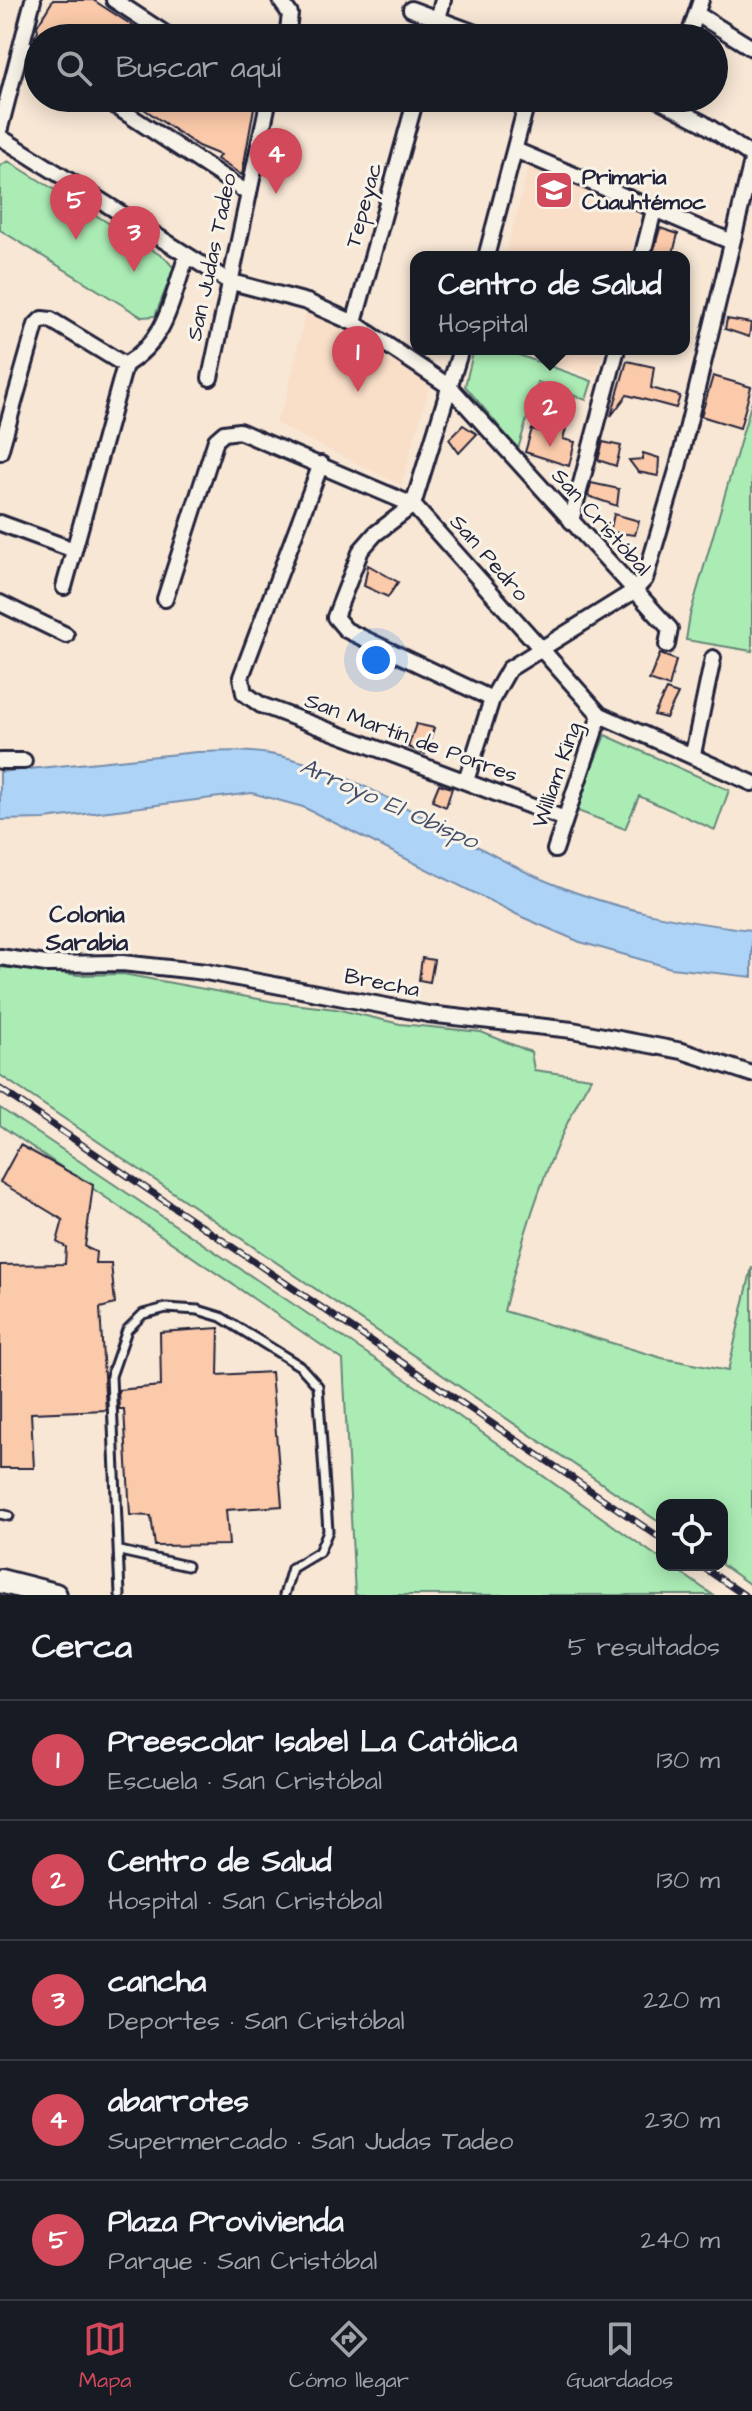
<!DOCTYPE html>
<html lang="es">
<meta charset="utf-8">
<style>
:root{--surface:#171b24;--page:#20242c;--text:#f1f3f6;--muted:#9ea1a6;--line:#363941;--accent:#d1495b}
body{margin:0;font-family:"Architects Daughter",sans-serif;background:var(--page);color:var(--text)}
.controls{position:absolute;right:24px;bottom:24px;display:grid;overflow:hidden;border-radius:16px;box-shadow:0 4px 20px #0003}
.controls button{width:72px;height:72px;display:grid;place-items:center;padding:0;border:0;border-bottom:2px solid var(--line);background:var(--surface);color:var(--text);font:40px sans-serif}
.you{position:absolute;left:376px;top:660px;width:28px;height:28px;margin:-20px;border:6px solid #fff;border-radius:50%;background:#1a73e8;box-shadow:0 0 0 12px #1a73e833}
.badge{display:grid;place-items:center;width:52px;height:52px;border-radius:50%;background:var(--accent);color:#fff;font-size:26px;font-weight:700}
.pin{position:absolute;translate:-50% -66px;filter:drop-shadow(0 2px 4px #0008)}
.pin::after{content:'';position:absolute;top:42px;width:28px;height:24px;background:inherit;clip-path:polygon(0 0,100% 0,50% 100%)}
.popup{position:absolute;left:410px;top:251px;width:280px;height:104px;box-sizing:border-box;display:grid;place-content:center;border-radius:16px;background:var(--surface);filter:drop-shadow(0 2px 6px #0005);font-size:26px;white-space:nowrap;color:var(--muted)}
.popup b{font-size:30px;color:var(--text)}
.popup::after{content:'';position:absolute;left:50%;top:100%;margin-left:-16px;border:16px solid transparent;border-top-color:var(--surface)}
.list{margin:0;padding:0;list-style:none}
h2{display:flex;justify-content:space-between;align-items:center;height:104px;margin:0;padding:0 32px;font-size:34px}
h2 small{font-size:26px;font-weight:400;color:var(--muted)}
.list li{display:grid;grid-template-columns:52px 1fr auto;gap:24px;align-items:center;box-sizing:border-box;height:120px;padding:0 32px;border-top:2px solid var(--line)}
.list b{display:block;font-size:30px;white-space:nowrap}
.list p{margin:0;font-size:26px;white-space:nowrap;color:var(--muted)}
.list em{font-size:26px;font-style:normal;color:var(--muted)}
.icon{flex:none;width:44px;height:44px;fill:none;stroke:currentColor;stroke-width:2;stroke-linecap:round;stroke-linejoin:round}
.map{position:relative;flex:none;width:752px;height:1595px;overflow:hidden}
.search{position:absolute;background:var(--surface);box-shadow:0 4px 20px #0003;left:24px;right:24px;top:24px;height:88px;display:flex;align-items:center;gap:20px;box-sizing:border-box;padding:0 28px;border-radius:44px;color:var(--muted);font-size:30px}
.sheet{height:704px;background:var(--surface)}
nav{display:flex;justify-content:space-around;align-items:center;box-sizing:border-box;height:112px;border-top:2px solid var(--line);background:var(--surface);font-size:22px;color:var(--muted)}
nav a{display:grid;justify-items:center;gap:4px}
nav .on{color:var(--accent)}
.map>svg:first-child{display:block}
.built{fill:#f9dec8}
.green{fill:#abecb5;stroke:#668778;stroke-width:2}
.water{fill:#add4f7;stroke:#758dac;stroke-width:2}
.building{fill:#fbcaaa;stroke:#22223b;stroke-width:2}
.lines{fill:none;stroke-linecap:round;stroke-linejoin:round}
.lane-casing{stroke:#22223b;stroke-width:13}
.street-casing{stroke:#22223b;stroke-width:20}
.primary-casing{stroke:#22223b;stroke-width:28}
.lane{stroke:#f7f3e8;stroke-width:7}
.street{stroke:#f7f3e8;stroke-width:14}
.primary{stroke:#f7f3e8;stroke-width:22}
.rail-casing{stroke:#22223b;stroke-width:7}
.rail{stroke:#f7f3e8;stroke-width:4;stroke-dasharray:12;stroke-linecap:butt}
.labels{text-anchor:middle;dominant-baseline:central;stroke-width:6;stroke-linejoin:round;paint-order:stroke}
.poi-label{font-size:22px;font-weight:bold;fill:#22223b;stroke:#f7f3e8;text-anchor:start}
.street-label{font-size:22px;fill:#22223b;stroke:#f7f3e8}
.water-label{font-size:24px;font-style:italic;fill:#454e6a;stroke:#f7f3e8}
.neighbourhood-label{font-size:24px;font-weight:bold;fill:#22223b;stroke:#f7f3e8}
</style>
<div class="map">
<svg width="752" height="1595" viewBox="0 0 752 1595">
<rect width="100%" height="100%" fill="#f8e7d5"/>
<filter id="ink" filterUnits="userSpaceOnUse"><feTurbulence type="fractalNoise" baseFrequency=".0125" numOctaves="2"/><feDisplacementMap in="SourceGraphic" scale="16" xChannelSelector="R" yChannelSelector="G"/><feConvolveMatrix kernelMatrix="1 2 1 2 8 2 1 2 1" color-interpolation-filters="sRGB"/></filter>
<g filter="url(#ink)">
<path class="built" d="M529,166l112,48 -12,43h-124z
M306,310l50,26 74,49 -29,100 -126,-62 11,-23z
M513,349h90l-7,28z"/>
<path class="green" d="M8,161l157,97 9,10 -19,48 -13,1 -142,-87v-64z
M474,349h28l90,32 -6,19 -48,-18 -20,67 -53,-63z
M752,401v250l-66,-11 4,-25z
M605,735l124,55 -14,40 -76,-34 -14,33 -50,-19z
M0,967l79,8 44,-1 152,28 61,7 64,15 81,8 50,20 3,18 57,8c-42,72 -67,152 -87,233l158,47 66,13 24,-104v319l-30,-21v-60h-60v19l-662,-449z
M0,1108l426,285 236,167v5h8l43,30h-358l-12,-235 -343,-235z"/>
<path class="water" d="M197,752c18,0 37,-2 55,0 97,7 209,94 299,131 65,27 132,39 201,47v47l-81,-9 -91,-26 -58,-25 -219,-110 -51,-14 -207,26 -45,1v-48z"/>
<path class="building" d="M53,0h40l59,38h-118l4,-7 -1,-5z
M128,98h119l8,4 -13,73 -25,-16 3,-4 -22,-9z
M660,228l18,6 -6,23h-20z
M727,319l24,4 -2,14 -24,-8z
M627,361l27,6 -3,21 29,8 -4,12 -49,-13 -16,21z
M713,376l38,11 -11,41 -39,-12z
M557,396l17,5 -11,38 12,3 -6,24 -44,-14 7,-23 14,4z
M463,425l14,9 -18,19 -10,-14z
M603,442l18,4 -5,20 -18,-6z
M643,453l16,5 -1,18 -20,-4 -9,-12 14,-1z
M591,483l28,6 -2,17 -29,-10z
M614,514l25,7 -4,14 -25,-3z
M368,565l30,17 -10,15 -24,-11z
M660,654l16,6 -7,27 -20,-7z
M666,690l12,4 -12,24 -12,-3z
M416,724l18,4 -9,26 -17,-7z
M439,784l13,4 -6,19 -14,-6z
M422,958l12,2 -4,22 -11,-2z
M20,1145l73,40 -8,62 11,5 -1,11h16l4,41 -15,4 6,102 -75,3 3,55h-34v-203l65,-1 1,-17 -9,-5 6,-22 -63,-38z
M219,1328l-1,47 53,-3 11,134 -56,4 3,35 -74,1 -4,-30 -21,-1 -6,-106h-5l-1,-19 43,-4 -1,-54z"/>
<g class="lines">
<defs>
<path id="lane" d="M0,1514l9,2
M120,1551l67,15
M120,1595l-9,-219 16,-46 16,-16 23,-6 32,2 23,7 79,49 18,20 10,145 -9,21 -27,16 -8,27"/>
<path id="street" d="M114,0l58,38
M280,0l10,14 -3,24
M411,9l78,29
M697,14l55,34
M433,38l10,-38
M688,38l13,-38
M22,45l16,11
M103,98l146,96
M655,98l48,25 49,33
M0,128l33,-128
M0,137l228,144 79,21 47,21 96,64 220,242 -3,16
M515,150l217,92
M486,257l42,-159
M642,257l12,-47
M354,323l62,-225
M461,349l-48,156 -38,29 -14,16 -26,67 11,13 146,69
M210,378l59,-280
M0,452l36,-127 6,-6 9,1 74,45
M321,464l-80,213 3,16 17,12 304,114
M571,521l46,-172
M0,523l74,27
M64,587l61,-222c43,-27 45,-62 61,-107
M165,599l51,-159 8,-7 15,-2 174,74 187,210 152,68
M0,603l66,32
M693,754l20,-96
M0,761h24
M466,781l26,-82 17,-30 125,-78 11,-12 33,-112 74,-306
M555,850l45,-135
M0,957l46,7 76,-1 84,9 222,42 144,16 110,21 70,23"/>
<path id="primary" d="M0,1581l55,14"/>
</defs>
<use href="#lane" class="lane-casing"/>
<use href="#street" class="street-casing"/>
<use href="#primary" class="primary-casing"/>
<use href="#lane" class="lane"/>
<use href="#street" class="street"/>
<use href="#primary" class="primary"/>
<defs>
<path id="rail" d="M0,1089l662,450
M700,1565l44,30"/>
</defs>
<use href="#rail" class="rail-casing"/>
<use href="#rail" class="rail"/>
</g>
</g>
<defs>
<symbol id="school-square" viewBox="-11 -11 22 22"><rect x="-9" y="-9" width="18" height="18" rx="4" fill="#d1495b" stroke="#f7f3e8"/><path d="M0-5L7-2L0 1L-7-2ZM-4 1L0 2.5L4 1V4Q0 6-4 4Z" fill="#fff"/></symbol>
</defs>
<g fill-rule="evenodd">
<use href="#school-square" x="532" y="168" width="44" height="44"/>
</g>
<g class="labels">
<g class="poi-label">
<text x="582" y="177">Primaria<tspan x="582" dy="25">Cuauhtémoc</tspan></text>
</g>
<g class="street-label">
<text transform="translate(364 205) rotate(-75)">Tepeyac</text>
<text transform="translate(212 257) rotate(-78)">San Judas Tadeo</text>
<text transform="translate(601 522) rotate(48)">San Cristóbal</text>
<text transform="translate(489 558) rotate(49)">San Pedro</text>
<text transform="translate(411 738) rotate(20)">San Martín de Porres</text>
<text transform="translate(557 775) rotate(-71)">William King</text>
<text transform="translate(382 983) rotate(11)">Brecha</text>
</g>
<g class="water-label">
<text transform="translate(389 804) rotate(24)">Arroyo El Obispo</text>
</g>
<g class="neighbourhood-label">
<text x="87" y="915">Colonia<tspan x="87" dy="28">Sarabia</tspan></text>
</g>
</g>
</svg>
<div class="controls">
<button><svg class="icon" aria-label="locate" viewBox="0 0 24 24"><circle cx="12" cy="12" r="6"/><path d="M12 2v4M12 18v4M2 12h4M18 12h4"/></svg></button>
</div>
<div class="you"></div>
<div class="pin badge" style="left:358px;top:392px">1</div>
<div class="pin badge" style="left:550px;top:447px">2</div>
<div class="popup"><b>Centro de Salud</b>Hospital</div>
<div class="pin badge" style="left:134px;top:272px">3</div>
<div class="pin badge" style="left:276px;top:194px">4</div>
<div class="pin badge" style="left:76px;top:240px">5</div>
<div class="search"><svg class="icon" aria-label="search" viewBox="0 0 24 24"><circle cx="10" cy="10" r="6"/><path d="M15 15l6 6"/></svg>Buscar aquí</div>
</div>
<section class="sheet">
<h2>Cerca<small>5 resultados</small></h2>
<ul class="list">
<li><span class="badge">1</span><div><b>Preescolar Isabel La Católica</b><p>Escuela · San Cristóbal</p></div><em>130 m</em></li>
<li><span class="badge">2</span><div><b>Centro de Salud</b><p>Hospital · San Cristóbal</p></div><em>130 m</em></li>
<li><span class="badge">3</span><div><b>cancha</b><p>Deportes · San Cristóbal</p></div><em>220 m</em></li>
<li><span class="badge">4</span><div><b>abarrotes</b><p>Supermercado · San Judas Tadeo</p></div><em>230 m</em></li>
<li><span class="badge">5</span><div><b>Plaza Provivienda</b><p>Parque · San Cristóbal</p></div><em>240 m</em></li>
</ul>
</section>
<nav>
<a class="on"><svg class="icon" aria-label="map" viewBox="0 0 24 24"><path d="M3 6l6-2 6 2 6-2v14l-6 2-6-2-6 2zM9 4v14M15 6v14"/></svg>Mapa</a>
<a><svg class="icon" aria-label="directions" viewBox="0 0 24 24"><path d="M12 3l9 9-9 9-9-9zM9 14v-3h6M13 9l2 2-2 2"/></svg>Cómo llegar</a>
<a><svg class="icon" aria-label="saved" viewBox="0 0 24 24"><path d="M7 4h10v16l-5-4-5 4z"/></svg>Guardados</a>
</nav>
